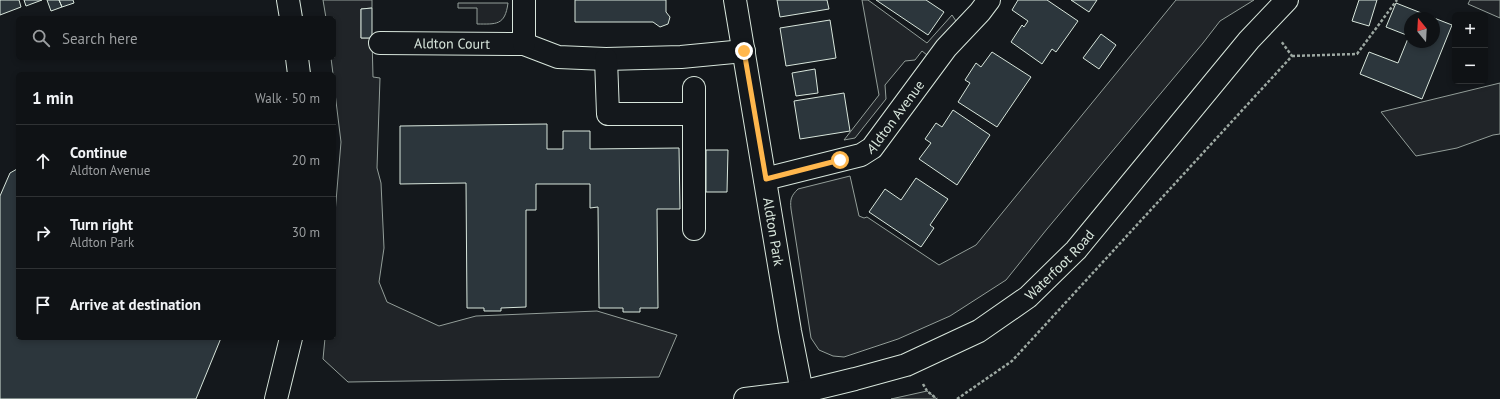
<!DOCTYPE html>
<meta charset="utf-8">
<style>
:root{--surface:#0f1215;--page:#181b1e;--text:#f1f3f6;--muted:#9b9ea0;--line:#2f3234}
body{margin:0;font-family:"PT Sans",sans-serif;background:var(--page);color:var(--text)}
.controls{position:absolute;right:12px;top:12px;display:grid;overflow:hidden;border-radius:6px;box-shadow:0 2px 6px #0003}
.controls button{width:36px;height:36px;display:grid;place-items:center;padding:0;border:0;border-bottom:1px solid var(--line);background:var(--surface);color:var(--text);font:20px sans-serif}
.compass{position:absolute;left:1404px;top:12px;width:36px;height:36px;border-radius:50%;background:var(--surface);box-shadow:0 2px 6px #0003;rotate:342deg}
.stop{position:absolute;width:12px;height:12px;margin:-9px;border:3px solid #ffb74d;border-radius:50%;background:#fff}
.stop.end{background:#ffb74d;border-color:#fff;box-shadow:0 1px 4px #0008}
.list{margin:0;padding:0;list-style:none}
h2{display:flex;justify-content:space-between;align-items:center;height:52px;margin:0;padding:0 16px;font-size:17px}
h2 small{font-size:13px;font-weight:400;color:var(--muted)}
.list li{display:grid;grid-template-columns:26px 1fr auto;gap:12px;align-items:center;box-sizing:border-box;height:72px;padding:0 16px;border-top:1px solid var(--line)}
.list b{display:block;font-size:15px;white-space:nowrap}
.list p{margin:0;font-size:13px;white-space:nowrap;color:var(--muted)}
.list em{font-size:13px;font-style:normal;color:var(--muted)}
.icon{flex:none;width:22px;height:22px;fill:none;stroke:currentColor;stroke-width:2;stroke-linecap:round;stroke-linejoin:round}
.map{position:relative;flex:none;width:1500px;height:399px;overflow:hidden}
.search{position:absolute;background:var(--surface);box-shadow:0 2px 6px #0003;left:16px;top:16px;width:320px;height:44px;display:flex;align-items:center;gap:10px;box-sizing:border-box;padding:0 14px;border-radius:6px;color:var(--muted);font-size:15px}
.panel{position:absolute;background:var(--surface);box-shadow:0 2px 6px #0003;left:16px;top:72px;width:320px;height:268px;border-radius:6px}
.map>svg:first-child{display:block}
.green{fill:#202428;stroke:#939e99}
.building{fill:#2c363c;stroke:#d8e6dc}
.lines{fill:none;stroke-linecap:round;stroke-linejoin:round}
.minor-casing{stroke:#d8e6dc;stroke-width:24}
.path{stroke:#9da8a2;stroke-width:2.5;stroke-dasharray:3 2;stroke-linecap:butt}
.minor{stroke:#14181c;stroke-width:22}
.route{stroke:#ffb74d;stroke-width:5}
.labels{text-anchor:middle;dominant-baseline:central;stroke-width:3;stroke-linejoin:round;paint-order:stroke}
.street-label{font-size:14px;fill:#d8e6dc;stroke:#14181c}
</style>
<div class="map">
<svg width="1500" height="399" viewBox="0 0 1500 399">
<rect width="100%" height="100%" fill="#14181c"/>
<path class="green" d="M323,0h49v8l-11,1v29h11l1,39 7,1 -3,90 4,15 3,65 -5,34 8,20 52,24 37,-10 121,-5 80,24 -18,42 -311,5 -25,-23 2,-21h9v-113l7,-83 -7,-57v-11h-1l-2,-16h3v-40h-8z
M862,0h6l59,43 25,-28 4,6 -29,34 -5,-4 -7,9 -10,1 -20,24 1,14 -31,39 -11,2 35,-45z
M1176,0h78l-34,21 -17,22 -156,186 -41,51 -56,36 -52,23 -54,18 -11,-1 -14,-6 -8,-12 -20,-129c-1,-10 0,-13 7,-20l52,-13 9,40 5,2 3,-1 72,48 37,-20z
M1470,0h30v18l-32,-14z
M458,3h50c-3,23 -12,21 -31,21v-16h-19z
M1500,83v51l-7,1 -36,13 -41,8 -35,-44z
M927,391l10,8h-46z"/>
<path class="building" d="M0,0h19l2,7 -21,8z
M24,0h18l-16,6z
M47,0h12l3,7 -11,4z
M59,0h14l1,3 -12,4z
M575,0h91v12l4,5 -2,7 -8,3 -7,-5h-78z
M777,0h50l2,9 -49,8z
M876,0h50l18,12 -16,23z
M1018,0h29l31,21 -22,31 -4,-3 -10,15 -31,-22 11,-17 2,2 4,-6 -16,-11z
M1071,0h26l-8,12z
M1359,0h18l-8,26 -17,-5z
M1396,3l38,15h-24v24h24v-24l18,7 -30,74 -62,-25 9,-22 29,11 11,-27 -23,-9z
M372,8v30h-11v-29z
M830,20l6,38 -50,8 -6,-38z
M1101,34l15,11 -17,24 -16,-11z
M992,52l39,25 -34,50 -39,-25 12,-19 -5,-3 11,-17 5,4z
M815,69l3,24 -22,3 -4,-23z
M844,93l6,38 -50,8 -6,-38z
M953,110l37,25 -33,50 -38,-26 12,-16 -6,-4 11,-16 6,4z
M547,124v25h16v-18h27v18l89,-1 1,61h-23l1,99h-18v4h-17v-4h-24l-1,-101 -8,1v-24h-54v26h-10v97l-25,1v3h-17v-3h-17l-1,-125 -66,1v-58z
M706,150h22l-1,42h-21z
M17,169l1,169h203l-25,61h-196v-203l10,-23z
M916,178l32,21 -18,26 4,3 -13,19 -52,-35 16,-23 16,11z"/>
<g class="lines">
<defs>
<g id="minor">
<path d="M288,0l3,18"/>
<path id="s1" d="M735,0l55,331 12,61"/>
<path id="s2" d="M380,43l144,1 34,13 48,2 75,-2 63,-6"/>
<path d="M524,44v-44"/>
<path d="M297,58l2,16"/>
<path d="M606,59l2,55h86"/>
<path d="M694,88v141"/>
<path id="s3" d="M765,179l96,-24 11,-7 74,-100 34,-36 9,-12"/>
<path d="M276,399l15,-61"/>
<path id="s4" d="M745,399l57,-7 53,-13 51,-14 73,-34 49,-34 48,-47 173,-210 38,-40"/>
</g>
</defs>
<use href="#minor" class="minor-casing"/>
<path class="path" d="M1292,56l65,-2 40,-54
M923,384l4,7 10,8
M957,399l55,-38 280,-305 -11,-15"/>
<use href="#minor" class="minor"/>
</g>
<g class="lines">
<path class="route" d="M744,51l22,128 74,-19"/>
</g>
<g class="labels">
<g class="street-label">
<text stroke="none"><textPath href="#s2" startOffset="72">Aldton Court</textPath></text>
<text stroke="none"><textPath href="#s3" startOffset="151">Aldton Avenue</textPath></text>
<text stroke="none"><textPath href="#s1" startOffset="235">Aldton Park</textPath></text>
<text stroke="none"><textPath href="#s4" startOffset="350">Waterfoot Road</textPath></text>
</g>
</g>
</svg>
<div class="controls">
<button>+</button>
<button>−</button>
</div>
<svg class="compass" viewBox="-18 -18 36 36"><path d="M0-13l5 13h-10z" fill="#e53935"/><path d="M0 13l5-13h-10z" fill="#9b9ea0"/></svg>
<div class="stop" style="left:840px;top:160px"></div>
<div class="stop end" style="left:744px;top:51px"></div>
<div class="search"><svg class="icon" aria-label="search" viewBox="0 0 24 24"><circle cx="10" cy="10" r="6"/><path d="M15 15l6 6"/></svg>Search here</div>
<section class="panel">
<h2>1 min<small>Walk · 50 m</small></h2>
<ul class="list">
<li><svg class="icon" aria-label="ahead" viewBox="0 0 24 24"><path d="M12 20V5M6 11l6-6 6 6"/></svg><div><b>Continue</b><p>Aldton Avenue</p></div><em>20 m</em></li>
<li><svg class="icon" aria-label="right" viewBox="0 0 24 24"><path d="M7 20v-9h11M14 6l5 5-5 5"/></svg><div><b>Turn right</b><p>Aldton Park</p></div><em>30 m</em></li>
<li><svg class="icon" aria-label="arrive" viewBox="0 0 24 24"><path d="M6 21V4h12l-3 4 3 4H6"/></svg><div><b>Arrive at destination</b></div></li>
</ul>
</section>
</div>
